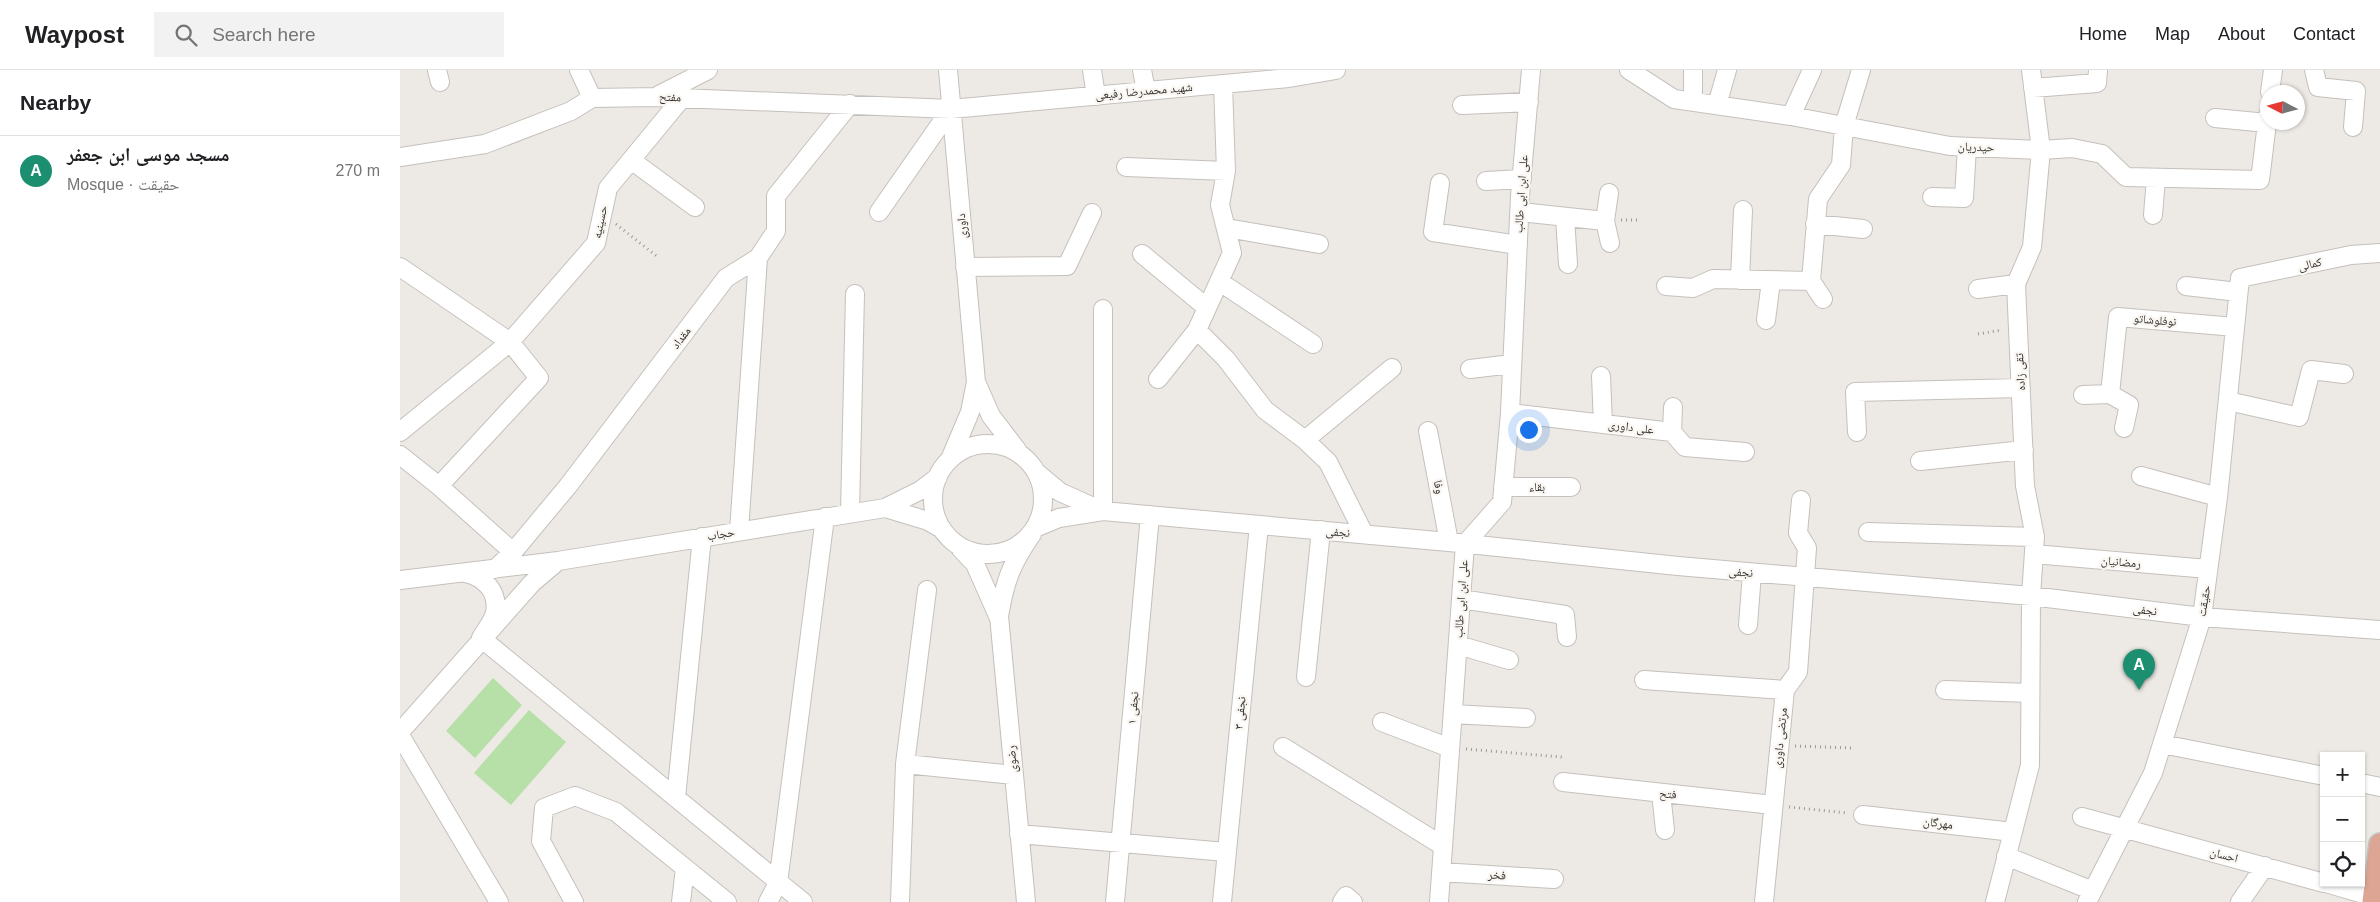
<!DOCTYPE html>
<meta charset="utf-8">
<style>
:root{--surface:#fff;--page:#f2f2f2;--text:#202124;--muted:#757577;--line:#e0e0e0;--accent:#1d8f71}
body{margin:0;font-family:Arial,"Noto Naskh Arabic",sans-serif;background:var(--page);color:var(--text)}
.controls{position:absolute;right:15px;bottom:15px;display:grid;overflow:hidden;border-radius:0px;box-shadow:0 1px 4px #0004}
.controls button{width:45px;height:45px;display:grid;place-items:center;padding:0;border:0;border-bottom:1px solid var(--line);background:var(--surface);color:var(--text);font:25px sans-serif}
.compass{position:absolute;left:1860px;top:15px;width:45px;height:45px;border-radius:50%;background:var(--surface);box-shadow:0 1px 4px #0004;rotate:276deg}
.you{position:absolute;left:1128px;top:359px;width:18px;height:18px;margin:-12px;border:4px solid #fff;border-radius:50%;background:#1a73e8;box-shadow:0 0 0 8px #1a73e833}
.badge{display:grid;place-items:center;width:32px;height:32px;border-radius:50%;background:var(--accent);color:#fff;font-size:16px;font-weight:700}
.pin{position:absolute;translate:-50% -41px;filter:drop-shadow(0 1px 2px #0008)}
.pin::after{content:'';position:absolute;top:26px;width:18px;height:15px;background:inherit;clip-path:polygon(0 0,100% 0,50% 100%)}
.list{margin:0;padding:0;list-style:none}
h2{display:flex;justify-content:space-between;align-items:center;height:65px;margin:0;padding:0 20px;font-size:21px}
h2 small{font-size:16px;font-weight:400;color:var(--muted)}
.list li{display:grid;grid-template-columns:32px 1fr auto;gap:15px;align-items:center;box-sizing:border-box;height:70px;padding:0 20px;border-top:1px solid var(--line)}
.list b{display:block;font-size:19px;white-space:nowrap}
.list p{margin:0;font-size:16px;white-space:nowrap;color:var(--muted)}
.list em{font-size:16px;font-style:normal;color:var(--muted)}
.icon{flex:none;width:28px;height:28px;fill:none;stroke:currentColor;stroke-width:2;stroke-linecap:round;stroke-linejoin:round}
.map{position:relative;flex:none;width:1980px;height:832px;overflow:hidden}
header{display:flex;align-items:center;gap:30px;box-sizing:border-box;height:70px;padding:0 25px;background:var(--surface);border-bottom:1px solid var(--line)}
header strong{font-size:24px}
nav{display:flex;gap:28px;margin-inline-start:auto;font-size:18px}
.search{width:350px;height:45px;background:var(--page);display:flex;align-items:center;gap:12px;box-sizing:border-box;padding:0 18px;border-radius:0px;color:var(--muted);font-size:19px}
main{display:flex}
aside{flex:1;background:var(--surface)}
.map>svg:first-child{display:block}
.green{fill:#b7e0a9}
.lines{fill:none;stroke-linecap:round;stroke-linejoin:round}
.minor-casing{stroke:#c5c0bc;stroke-width:20}
.major-casing{stroke:#c5c5c4;stroke-width:24}
.path{stroke:#9c9995;stroke-width:3;stroke-dasharray:1 4;stroke-linecap:butt}
.minor{stroke:#fff;stroke-width:18}
.major{stroke:#dda694;stroke-width:21}
.labels{text-anchor:middle;dominant-baseline:central;stroke-width:4.5;stroke-linejoin:round;paint-order:stroke}
.street-label{font-size:12px;fill:#312f2d;stroke:#faf6f1}
</style>
<header>
<strong>Waypost</strong>
<div class="search"><svg class="icon" aria-label="search" viewBox="0 0 24 24"><circle cx="10" cy="10" r="6"/><path d="M15 15l6 6"/></svg>Search here</div>
<nav><a>Home</a><a>Map</a><a>About</a><a>Contact</a></nav>
</header>
<main>
<aside>
<h2>Nearby<small></small></h2>
<ul class="list">
<li><span class="badge">A</span><div><b>مسجد موسی ابن جعفر</b><p>Mosque · حقیقت</p></div><em>270 m</em></li>
</ul>
</aside>
<div class="map">
<svg width="1980" height="832" viewBox="0 0 1980 832">
<rect width="100%" height="100%" fill="#ede9e4"/>
<path class="green" d="M93,608l29,27 -47,53 -29,-27z
M129,640l37,32 -55,63 -37,-32z"/>
<g class="lines">
<defs>
<path id="minor" d="M37,0l3,12
M179,0l13,28
M548,0l28,312 -6,30 -19,45
M692,0l4,26
M742,0l4,21
M1229,0l45,29 117,17 159,30 91,4 31,-2 30,6 24,23 134,3 8,-65
M1914,0l4,17 38,4 -3,36
M823,14l3,87 -6,34 12,48 -35,77 29,29 39,51 40,30 23,22 36,72
M1633,18l64,-5 1,-13
M1870,22l3,-22
M259,25l49,-25
M1293,31v-31
M1062,35l67,-3
M1317,35l10,-35
M1391,46l21,-46
M1815,48l52,5
M0,87l85,-13 86,-33 21,-13 64,-1 295,12 338,-31 47,-8
M231,90l64,47
M726,97l100,4
M1086,111l36,-2
M1040,113l-7,49 85,13
M1532,127l32,1 3,-51
M479,142l72,-103
M1120,142l85,9 5,22
M1753,145l3,-37
M1165,147l3,47
M1205,151l4,-28
M1415,154l48,5
M827,158l92,16
M742,184l64,53
M0,197l110,75 29,36 -100,108
M565,197l102,-1 25,-53
M1340,210l3,-70
M1411,211l12,18
M820,212l93,62
M1266,216l27,2 20,-9 98,2 7,-82 23,-34 3,-39 17,-56
M1786,216l52,6
M1578,219l38,-5
M703,239v202
M1366,250l5,-39
M1070,299l42,-5
M1201,306l2,48
M758,309l39,-49
M576,312l15,34 26,34
M1710,324l19,11 -5,23
M1683,325l27,-1 8,-77 117,10
M1828,331l71,16 12,-47 33,4
M1110,343l162,19 13,15 60,5
M1028,361l21,111
M0,362l110,-90 86,-99 12,-55 74,-90
M1272,362l1,-25
M1457,362l-2,-40 166,-4
M905,370l87,-72
M533 429a55 55 0 1 1 110 0a55 55 0 1 1-110 0Z
M0,385l39,31 74,66
M1520,391l104,-11
M637,403l23,19 40,18
M1741,406l77,21
M1103,417h68
M485,438l43,13 14,8
M450,443l5,-219
M635,458l24,-10 44,-7 346,31 229,24 353,30 171,21 178,13
M339,461l19,-273
M1468,462l167,5
M560,478l15,16 23,52
M1634,484l174,15
M95,499l18,-17 55,-66 158,-208 32,-20 18,-27v-35l74,-92
M65,503c19,4 34,18 30,40 -2,8 -10,18 -14,25l322,264
M0,510l158,-19 327,-53 36,-18 17,-13
M1061,529l104,16 2,22
M1348,555l4,-52
M1058,575l51,15
M906,607l15,-147
M1244,610l141,10
M1545,620l85,3
M1053,644l73,4
M982,652l68,26
M0,662l132,-149 26,-22
M0,665l99,167
M1762,674l162,32
M883,677l160,99
M505,694l109,11
M1163,712l210,23
M1961,713l19,4
M1261,723l4,37
M276,728l26,-261
M1463,745l150,17
M1682,747l242,66
M619,764l207,18
M1606,786l87,35
M1041,802l113,7
M1926,813l54,16
M174,832l-33,-61 3,-33 31,-12 41,16 111,90
M281,832l4,-34
M368,832l10,-19 47,-366
M500,832l5,-138 22,-174
M626,832l-27,-286c6,-35 12,-52 33,-82
M715,832l35,-387
M822,832l37,-377
M942,832l4,-6 7,6
M1039,832l26,-358 37,-42 8,-89 10,-217 11,-126
M1364,832l21,-212 13,-18 9,-124 -9,-15 3,-33
M1595,832l35,-137 1,-169 4,-59 -10,-51 -9,-202 16,-37 9,-97 -10,-80
M1687,832l66,-129 49,-156 16,-120 22,-219 111,-23 29,-2
M1840,832l25,-36"/>
<path id="major" d="M1973,832l7,-58"/>
</defs>
<use href="#minor" class="minor-casing"/>
<use href="#major" class="major-casing"/>
<path class="path" d="M1221,150h19
M216,154l43,34
M1578,264l24,-4
M1395,676l56,2
M1066,679l96,8
M1389,737l59,6"/>
<use href="#minor" class="minor"/>
<use href="#major" class="major"/>
</g>
<g class="labels">
<g class="street-label">
<text transform="translate(744 21) rotate(-5)">شهید محمدرضا رفیعی</text>
<text transform="translate(270 27) rotate(2)">مفتح</text>
<text transform="translate(1576 77) rotate(2)">حیدریان</text>
<text transform="translate(1121 124) rotate(-86)">علی ابن ابی طالب</text>
<text transform="translate(200 152) rotate(-78)">حسینیه</text>
<text transform="translate(562 156) rotate(-95)">داوری</text>
<text transform="translate(1910 194) rotate(-12)">کمالی</text>
<text transform="translate(1755 250) rotate(5)">نوفلوشاتو</text>
<text transform="translate(281 268) rotate(-53)">مقداد</text>
<text transform="translate(1620 302) rotate(-93)">تقی زاده</text>
<text transform="translate(1231 357) rotate(7)">علی داوری</text>
<text transform="translate(1039 417) rotate(79)">وفا</text>
<text x="1137" y="417">بقاء</text>
<text transform="translate(938 462) rotate(5)">نجفی</text>
<text transform="translate(321 464) rotate(-9)">حجاب</text>
<text transform="translate(1721 492) rotate(5)">رمضانیان</text>
<text transform="translate(1341 502) rotate(5)">نجفی</text>
<text transform="translate(1061 529) rotate(-86)">علی ابن ابی طالب</text>
<text transform="translate(1804 531) rotate(-81)">حقیقت</text>
<text transform="translate(1745 540) rotate(7)">نجفی</text>
<text transform="translate(733 638) rotate(-85)">نجفی ۱</text>
<text transform="translate(840 643) rotate(-84)">نجفی ۳</text>
<text transform="translate(1380 668) rotate(-84)">مرتضی داوری</text>
<text transform="translate(612 689) rotate(-95)">رضوی</text>
<text transform="translate(1268 724) rotate(6)">فتح</text>
<text transform="translate(1538 753) rotate(7)">مهرگان</text>
<text transform="translate(1824 785) rotate(15)">احسان</text>
<text transform="translate(1097 805) rotate(3)">فخر</text>
</g>
</g>
</svg>
<div class="controls">
<button>+</button>
<button>−</button>
<button><svg class="icon" aria-label="locate" viewBox="0 0 24 24"><circle cx="12" cy="12" r="6"/><path d="M12 2v4M12 18v4M2 12h4M18 12h4"/></svg></button>
</div>
<svg class="compass" viewBox="-18 -18 36 36"><path d="M0-13l5 13h-10z" fill="#e53935"/><path d="M0 13l5-13h-10z" fill="#757577"/></svg>
<div class="you"></div>
<div class="pin badge" style="left:1739px;top:620px">A</div>
</div>
</main>
